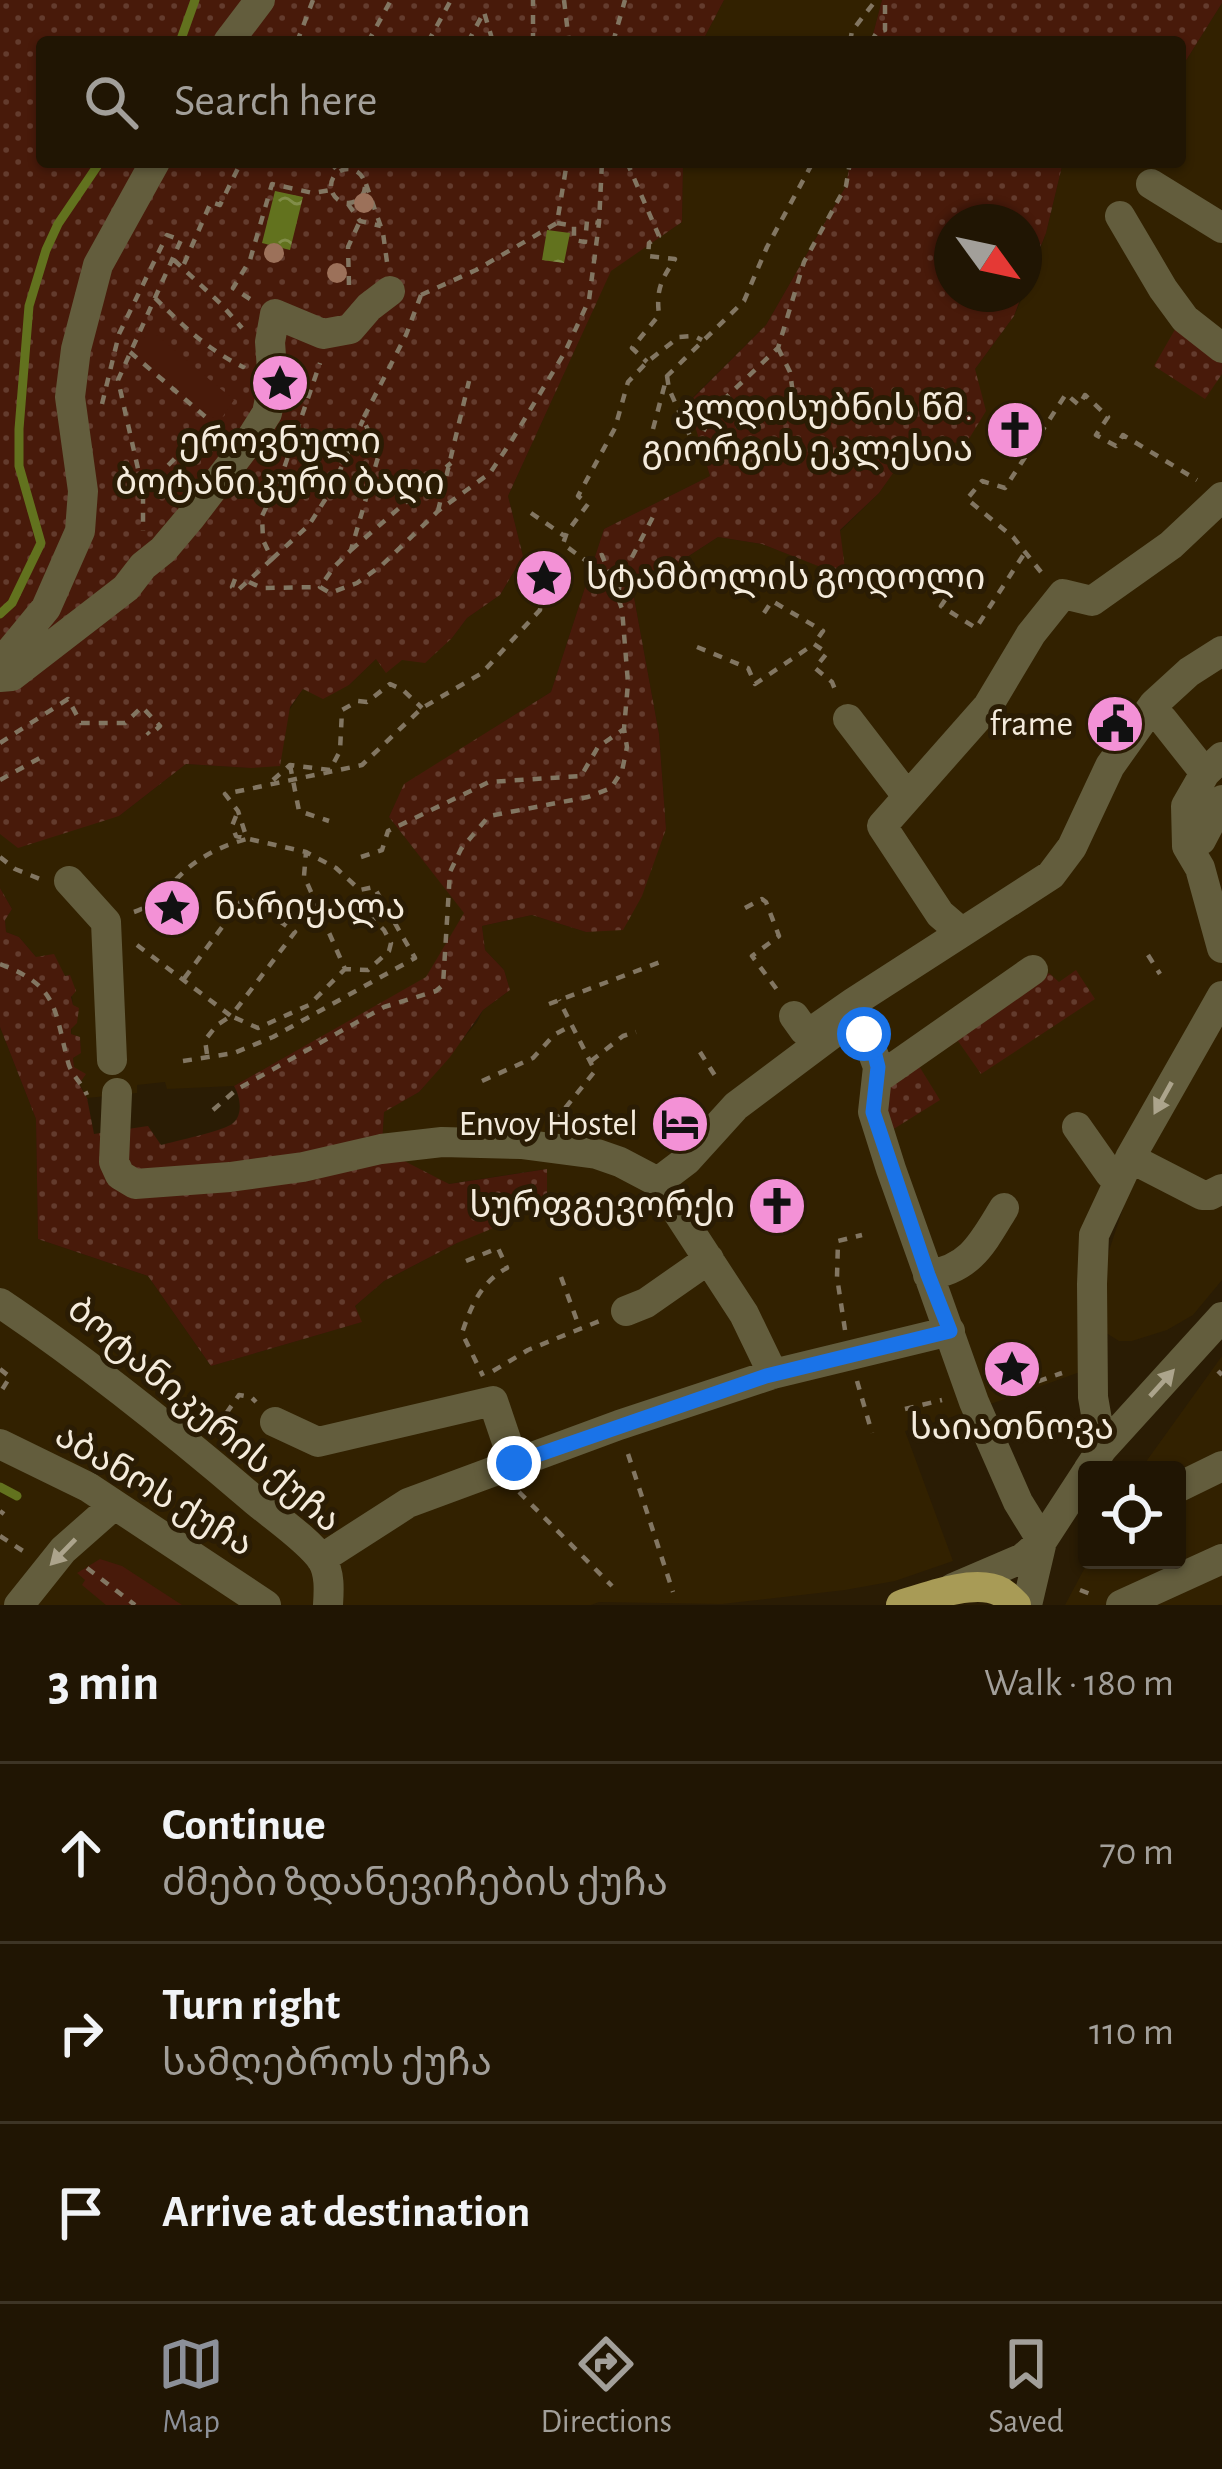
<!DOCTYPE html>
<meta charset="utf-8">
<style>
:root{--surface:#201503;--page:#2d2212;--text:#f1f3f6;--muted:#a29f9a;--line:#3d3425;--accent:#8c9099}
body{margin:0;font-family:"Alegreya Sans","Noto Sans Georgian",sans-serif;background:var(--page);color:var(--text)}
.controls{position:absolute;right:36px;bottom:36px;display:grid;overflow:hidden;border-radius:12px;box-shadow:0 3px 9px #0004}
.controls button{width:108px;height:108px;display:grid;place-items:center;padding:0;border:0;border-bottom:3px solid var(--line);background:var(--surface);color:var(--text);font:60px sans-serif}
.compass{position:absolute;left:934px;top:204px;width:108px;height:108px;border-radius:50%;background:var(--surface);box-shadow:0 3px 9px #0004;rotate:123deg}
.stop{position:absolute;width:36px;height:36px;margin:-27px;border:9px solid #1a73e8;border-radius:50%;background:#fff}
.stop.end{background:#1a73e8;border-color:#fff;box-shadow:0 3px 12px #0008}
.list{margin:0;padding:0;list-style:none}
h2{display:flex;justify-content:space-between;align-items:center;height:156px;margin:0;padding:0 48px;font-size:51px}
h2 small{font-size:39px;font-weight:400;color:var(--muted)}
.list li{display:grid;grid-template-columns:78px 1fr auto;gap:36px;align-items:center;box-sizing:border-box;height:180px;padding:0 48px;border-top:3px solid var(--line)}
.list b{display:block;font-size:45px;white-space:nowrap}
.list p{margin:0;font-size:39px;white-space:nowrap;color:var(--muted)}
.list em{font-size:39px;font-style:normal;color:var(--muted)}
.icon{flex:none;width:66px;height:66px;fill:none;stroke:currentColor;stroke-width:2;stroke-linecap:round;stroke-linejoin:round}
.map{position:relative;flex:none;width:1222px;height:1605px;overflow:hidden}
.search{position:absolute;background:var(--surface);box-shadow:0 3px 9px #0004;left:36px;right:36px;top:36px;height:132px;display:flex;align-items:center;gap:30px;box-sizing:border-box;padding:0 42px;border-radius:12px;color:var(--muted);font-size:45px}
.sheet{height:696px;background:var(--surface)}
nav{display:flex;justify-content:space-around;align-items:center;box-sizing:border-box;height:168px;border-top:3px solid var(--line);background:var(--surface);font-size:33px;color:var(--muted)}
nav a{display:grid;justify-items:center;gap:6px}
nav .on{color:var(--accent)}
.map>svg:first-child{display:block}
.built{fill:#322100}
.grass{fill:url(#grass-dots)}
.park{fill:#481a0a}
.water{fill:url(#water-ripples)}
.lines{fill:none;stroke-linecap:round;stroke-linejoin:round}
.stream{stroke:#62721e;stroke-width:9}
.path{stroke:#827662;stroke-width:4.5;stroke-dasharray:9 9;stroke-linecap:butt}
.minor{stroke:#635d3d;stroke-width:30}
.major{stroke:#a89b56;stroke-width:30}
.tree{fill:#9c715a}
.oneway{fill:#aca48c}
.route{stroke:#1a73e8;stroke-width:15}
.labels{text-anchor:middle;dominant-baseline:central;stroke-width:10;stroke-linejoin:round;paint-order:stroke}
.poi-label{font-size:36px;fill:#f4ebdc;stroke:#2a1c04;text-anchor:end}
.street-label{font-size:36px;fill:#f4ebdc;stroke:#2a1c04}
</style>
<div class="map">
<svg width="1222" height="1605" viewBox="0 0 1222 1605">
<defs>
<pattern id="grass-dots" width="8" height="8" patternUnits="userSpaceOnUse" patternTransform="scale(3)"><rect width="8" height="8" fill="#481a0a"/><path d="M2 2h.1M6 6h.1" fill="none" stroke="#633b2d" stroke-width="1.8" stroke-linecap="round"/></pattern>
<pattern id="water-ripples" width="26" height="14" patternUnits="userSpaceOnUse" patternTransform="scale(3)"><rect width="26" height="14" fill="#62721e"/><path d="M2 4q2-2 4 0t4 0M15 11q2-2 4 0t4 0" fill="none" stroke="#818d49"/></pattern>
</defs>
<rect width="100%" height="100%" fill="#2a1c04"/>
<path class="built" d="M724,0h158l-11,42h-169z
M1222,3v990l-131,241 -11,138 -109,39 -66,20 48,130 -58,20 -50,9 -123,14 -123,-2 -8,3h-591v-578l36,92 2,120 110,37 63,90 150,-44 -6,-16 29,-25 73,-38 89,-74 -98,15 -61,-32 -5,-7 2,-34 35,-19 58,-70 6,-12 27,-20 -6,-20 -19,-20 -3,-24 50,-11 54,17 80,-103 -7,-95 -26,-142 85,-55 44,7 83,32 -5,-45 39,-38 34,-49 54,-2 8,-73 39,-53 10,-22 22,-61 17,-71h117v-92z
M683,162h167l-4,24 -80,139 -78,77 22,74 -106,53 -53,163 -147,93 -15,32 76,96 -39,65 -192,108 -67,3 -2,-7 -28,3v8l-50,5 -8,-15 2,-12 -7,-3 -1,-10 8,-6 -1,-14 -9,-4 2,-29 -4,-30 -4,1 -29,-19 -17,-20 -13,-5 -1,-12 7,-11 -12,-21v-54l119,-18 67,-52 65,4 52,-79 46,-4 28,-27 25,2 50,-22 15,-20 33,-23 23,-39 -15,-60 103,-226 71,-48z
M1222,1013v267l-29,35 -26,15 -35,11h-13l-16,-10v-62l41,-124z
M1222,1356v249h-157l24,-45h88v-90h-37z"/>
<path class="grass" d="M0,0h724l-22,42h-660v120h641l-1,60 -71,49 -103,225 15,60 -23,39 -33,23 -15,20 -27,25 -23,-3 -16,13 -10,-14 -27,26 -26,14 -20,-10 -13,18 -10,59 -29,2 -65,-4 -67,52 -101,32 -18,-14z
M882,0h340v3l-42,67v-28h-309z
M850,162h213l-17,71 -22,56v-67h-72v72h70l-8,22 -39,53 11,42 -19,31 -54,3 -34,48 -39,37 6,47 -84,-33 -44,-7 -85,55 26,142 7,95 -24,67 -19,34 -37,2 -54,-17 -50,11 3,24 19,20 6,20 -27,20 -33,47 -31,35 -35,20 -2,33 5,7 62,32 98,-15v37l-90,37 -73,38 -29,25 7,16 -151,44 -63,-90 -110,-37 -2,-120 -36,-92v-139l12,21 -7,11 1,12 13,5 17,20 18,-3 11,22 5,-1 6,16 -5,6 2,8 6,3 -2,15 -6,6v5l9,3 1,16 -8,5 1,9 12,7 -7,10 8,14 7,36 54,-8 13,19c15,-4 61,-14 71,-21 12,-9 8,-28 2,-38l192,-109 38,-64 -75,-96 15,-33 147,-92 53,-163 106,-53 -22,-73 78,-78 80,-139z
M1181,319l41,38v17l-17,25 -51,-33z
M1076,970l19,29 -114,75 -23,-33 -39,25 21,34 -48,30 -12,-23 5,-23 164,-111 10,9z"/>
<path class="park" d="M150,330l84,70 -15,22 -86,-69z
M100,1559l22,7 60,39h-76l-24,-20 3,-5 -8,-7z"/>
<path class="water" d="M275,191l28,6 -13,53 -28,-7z
M547,230l23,3 -6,30 -22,-3z"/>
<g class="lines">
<path class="stream" d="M180,42l15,-42
M0,614l12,-11 29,-60 -22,-77v-37l10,-123 17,-56 12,-26 42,-62
M0,1487l17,9"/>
<path class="path" d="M564,0l5,42
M297,42l16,-42
M368,42l23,-42
M428,42l23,-42
M468,42l16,-30 9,30
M533,42v-42
M613,42l12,-42
M850,42l2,-11 24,-31
M871,42l6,-10 8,-2v-30
M330,162l8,9
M627,162l32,74 -10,7 -1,13 27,3c-14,21 -19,31 -16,56l-27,33 15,14
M331 186a17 17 0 1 1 34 0a17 17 0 1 1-34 0Z
M366,184l17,49 4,29
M348,204l12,17 21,5
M557,223l17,3v14l11,2 2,-21 12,2
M174,260l47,44 21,24
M184,264l27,-62 9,3 21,-43
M349,285l-1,-38 12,-26
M421,295l-15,40 -43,84 16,35 -28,96 -17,17 -14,20 10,6 27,-10 25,-18 56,-54 52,-38 22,-33 53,-88 24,-52 10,-77 3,-61
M421,295l55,-25 81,-47 10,-61
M155,298c27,27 53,52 88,69l1,-2
M250,299l-17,-11 17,-28 22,-76 41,9 18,-3
M778,348l12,24 5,36
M130,352l85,73 -2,14
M667,376l2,13 26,58 -21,9
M102,404l17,-70 48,-99 14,5 -63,140 25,111v40
M653,429l14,-53 77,-75 23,-54 46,-85
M695,447l22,-41 61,-58 26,-86 42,-76 4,-24
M281,477l15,-1 13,-7 11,-23 -2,-9 -18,-9
M143,491l46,-47 6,9v11
M438,511l31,-130
M531,513l35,24
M351,550l100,-87
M272,559l37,-34 21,-33 33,-72
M1041,572l-28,-35 -46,-38 15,-18 23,7 61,-94 13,11 6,-10 23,22 -12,18 20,11 7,-11 74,45
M235,579l-3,8 5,4 35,-32 -9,-19 -1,-24 19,-39 39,-114
M249,582l13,6 58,-1
M617,595l-15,-40 -17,5 -22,-16 4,-12 21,-28 -10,-8 37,-68 13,-46 19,-20 32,-25 15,-1 8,4
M945,600l-4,6 35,22 48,-74
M764,613l8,-12 51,30 -9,13
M697,647l51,21 7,16 59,-40 13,9 -12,15 17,14 4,10
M0,743l68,-44 13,24h44l17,-16 18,19 -10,9 -3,-3
M290,765l9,46 30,10
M0,780l47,-26
M273,780l17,-15 40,5 10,-19 2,-41 16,-9 9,1 23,-18 13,6 19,18
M236,816l-4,10 4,10 70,16 -2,24 41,93 23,1 21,-19 2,-8 -7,-13 -19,-19 -5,-21
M0,857l15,12 25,10
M361,857l21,-7 6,-19 101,-49 92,-6 17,-29 26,-18
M745,908l17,-9 4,3 13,34 -27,20 26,35
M134,912c26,-9 33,-26 53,-43 16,-14 39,-25 60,-30l-9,-28 -13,-17 137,-29 60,-57 60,-35 58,-63 2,-17 -25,-15 9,-12v-8
M137,945l94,71 64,-84 -50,-36 -62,84
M1148,955l12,19
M0,964c58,22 54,44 68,98 3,13 14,21 19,33
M549,1004l114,-43
M700,1052l19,30
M207,1054l-2,-14 12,-15 14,-9 27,12 51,-23 36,-36
M183,1061l51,-8 39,-16 142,-79 -41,-71 -14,3 -24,-22 -30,-16
M591,1061l32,-25 13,-4
M482,1081l51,-23 21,-23 18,-10
M213,1110l23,-20 148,-83 52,-16 7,-6 7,-113 11,-23 28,-33 99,-19 23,-9 11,-17 5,-24 -3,-18 4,-46 -6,-74 -4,-11 2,-18 35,-67
M554,1122l41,-51 -36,-71
M466,1261l32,-13 9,20c-26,14 -36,38 -45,65l21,43
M561,1277l19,52
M845,1330l-8,-53 1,-36 24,-6
M0,1369l10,8 -10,16
M493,1371l35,-21 74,-30
M1218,1371l4,4
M857,1381l15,52
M1004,1393l58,-20
M905,1409l37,-9
M216,1428l23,-33 12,2 5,5
M628,1454l45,138
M519,1492l93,94
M0,1511l4,3
M0,1536l23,15
M87,1568l48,37
M1080,1590l13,5"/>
<path class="minor" d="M228,42l32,-42
M1151,184l71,44
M1120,216l43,73 22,30 37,29
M0,664l46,-56 34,-77 3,-40 -13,-94 6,-48 22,-84 57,-103
M0,677l12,-1 114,-88 17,-22 20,-16 27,-32 60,-78 17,-27 6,-29 -3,-42 5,-28 48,20 27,-5 19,-22 21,-16
M848,719l59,77
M1163,720l42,53
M1222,757l-17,16 -19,33 1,40 13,22 22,80
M1187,846l14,-6 21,-40
M69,881l37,41 6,138
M961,932l-21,-18 -58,-88 106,-120 43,-72 32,-40 29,7 79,-56 51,-48
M794,1016l10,14 7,2 43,-30 24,65 -5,45 18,57 83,233 44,100 24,39
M877,1079l156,-109
M117,1093l-3,69 6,13 15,9 95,-7 73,-10 78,-18 61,-7 79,2 76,10 23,8 38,20 86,132 29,60
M1077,1127l33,47 10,5
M1130,1158l72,37h8l12,-6
M658,1182l29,-22 49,-54 112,-84 6,-20 197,-127 21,-28 38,-81 44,-62 35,-32 33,-21
M928,1275c43,-6 55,-33 76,-67
M0,1303c88,59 171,126 252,195 18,16 57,42 70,62 8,13 7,30 6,45
M626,1311l20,-8 63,-44
M275,1422l43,20 175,-41 21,62
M0,1444l88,43 178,118
M1102,1449l-9,-52 -1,-113 2,-49 36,-77 92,-162
M1088,1470l14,-21 120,-132
M1177,1488l45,-22
M321,1559l87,-56 211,-78 154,-51 177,-43
M953,1588l70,-30 19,-17 45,-69
M19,1605l44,-55 51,-45
M1027,1605l15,-64
M1121,1605l101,-46"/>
<path class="major" d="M901,1605c25,-8 75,-27 100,-13 4,2 12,10 15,13"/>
</g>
<g class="tree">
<circle cx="364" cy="203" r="10"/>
<circle cx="274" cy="253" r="10"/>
<circle cx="337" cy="273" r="10"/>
</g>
<defs><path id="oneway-solid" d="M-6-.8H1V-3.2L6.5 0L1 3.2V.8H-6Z" transform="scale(3)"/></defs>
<g class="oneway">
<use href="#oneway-solid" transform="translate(1163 1098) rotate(119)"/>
<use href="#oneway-solid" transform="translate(1162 1383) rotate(-48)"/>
<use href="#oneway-solid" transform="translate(63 1552) rotate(134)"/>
</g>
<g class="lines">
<path class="route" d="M514,1463l252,-87 184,-45 -22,-56 -55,-163 5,-45 -4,-16 -10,-17"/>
</g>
<defs>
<symbol id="sight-disc" viewBox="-11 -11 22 22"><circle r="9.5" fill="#f391d6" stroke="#2a1c04"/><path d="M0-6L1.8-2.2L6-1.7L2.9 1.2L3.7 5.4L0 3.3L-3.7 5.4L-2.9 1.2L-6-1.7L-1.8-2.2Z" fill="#111"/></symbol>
<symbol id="church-disc" viewBox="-11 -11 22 22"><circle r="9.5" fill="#f391d6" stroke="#2a1c04"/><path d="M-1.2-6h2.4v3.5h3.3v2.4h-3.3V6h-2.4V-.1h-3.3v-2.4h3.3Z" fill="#111"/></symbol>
<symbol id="civic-disc" viewBox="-11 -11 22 22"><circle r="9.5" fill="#f391d6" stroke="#2a1c04"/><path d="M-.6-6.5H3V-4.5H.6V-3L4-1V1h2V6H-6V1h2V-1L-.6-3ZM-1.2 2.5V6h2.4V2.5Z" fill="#111"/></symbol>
<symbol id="hotel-disc" viewBox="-11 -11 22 22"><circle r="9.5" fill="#f391d6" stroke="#2a1c04"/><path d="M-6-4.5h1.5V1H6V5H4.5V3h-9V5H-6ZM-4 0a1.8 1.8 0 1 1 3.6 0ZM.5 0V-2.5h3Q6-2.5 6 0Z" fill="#111"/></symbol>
</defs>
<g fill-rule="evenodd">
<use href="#sight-disc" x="247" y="350" width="66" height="66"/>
<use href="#church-disc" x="982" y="397" width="66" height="66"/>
<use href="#sight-disc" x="511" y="545" width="66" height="66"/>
<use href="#civic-disc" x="1082" y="691" width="66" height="66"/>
<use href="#sight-disc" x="139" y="875" width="66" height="66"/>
<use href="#hotel-disc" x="647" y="1091" width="66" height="66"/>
<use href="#church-disc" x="744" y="1173" width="66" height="66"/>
<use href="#sight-disc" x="979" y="1336" width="66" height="66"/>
</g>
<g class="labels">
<g class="poi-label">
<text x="973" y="409">კლდისუბნის წმ.<tspan x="973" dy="41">გიორგის ეკლესია</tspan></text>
<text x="280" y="442" text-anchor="middle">ეროვნული<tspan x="280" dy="41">ბოტანიკური ბაღი</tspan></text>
<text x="586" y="578" text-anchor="start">სტამბოლის გოდოლი</text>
<text x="1073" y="724">frame</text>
<text x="214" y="908" text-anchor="start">ნარიყალა</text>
<text x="638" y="1124">Envoy Hostel</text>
<text x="735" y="1206">სურფგევორქი</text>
<text x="1012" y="1428" text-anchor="middle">საიათნოვა</text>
</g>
<g class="street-label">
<text transform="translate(204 1415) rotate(40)">ბოტანიკურის ქუჩა</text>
<text transform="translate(154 1490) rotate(31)">აბანოს ქუჩა</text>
</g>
</g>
</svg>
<div class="controls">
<button><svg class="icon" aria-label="locate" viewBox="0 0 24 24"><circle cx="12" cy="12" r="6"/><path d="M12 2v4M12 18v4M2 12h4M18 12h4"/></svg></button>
</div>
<svg class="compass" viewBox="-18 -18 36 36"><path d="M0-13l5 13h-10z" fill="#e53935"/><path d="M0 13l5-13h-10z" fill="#a29f9a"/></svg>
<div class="stop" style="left:864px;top:1034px"></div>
<div class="stop end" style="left:514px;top:1463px"></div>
<div class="search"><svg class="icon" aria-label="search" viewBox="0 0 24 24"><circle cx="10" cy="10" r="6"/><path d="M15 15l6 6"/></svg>Search here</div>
</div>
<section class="sheet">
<h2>3 min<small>Walk · 180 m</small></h2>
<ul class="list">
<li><svg class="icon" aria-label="ahead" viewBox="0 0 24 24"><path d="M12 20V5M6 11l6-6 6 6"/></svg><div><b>Continue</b><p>ძმები ზდანევიჩების ქუჩა</p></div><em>70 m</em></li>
<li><svg class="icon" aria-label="right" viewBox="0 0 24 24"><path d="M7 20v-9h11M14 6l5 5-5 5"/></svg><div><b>Turn right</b><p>სამღებროს ქუჩა</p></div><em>110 m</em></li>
<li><svg class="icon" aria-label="arrive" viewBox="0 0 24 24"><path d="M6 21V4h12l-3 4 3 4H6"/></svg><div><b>Arrive at destination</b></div></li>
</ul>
</section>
<nav>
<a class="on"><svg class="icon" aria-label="map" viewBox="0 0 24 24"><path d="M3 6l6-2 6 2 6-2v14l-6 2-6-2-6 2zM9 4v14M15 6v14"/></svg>Map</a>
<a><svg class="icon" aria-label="directions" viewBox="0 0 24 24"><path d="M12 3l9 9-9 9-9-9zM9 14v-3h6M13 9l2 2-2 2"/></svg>Directions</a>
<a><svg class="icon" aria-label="saved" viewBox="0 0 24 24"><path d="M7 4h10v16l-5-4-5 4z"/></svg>Saved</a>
</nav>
